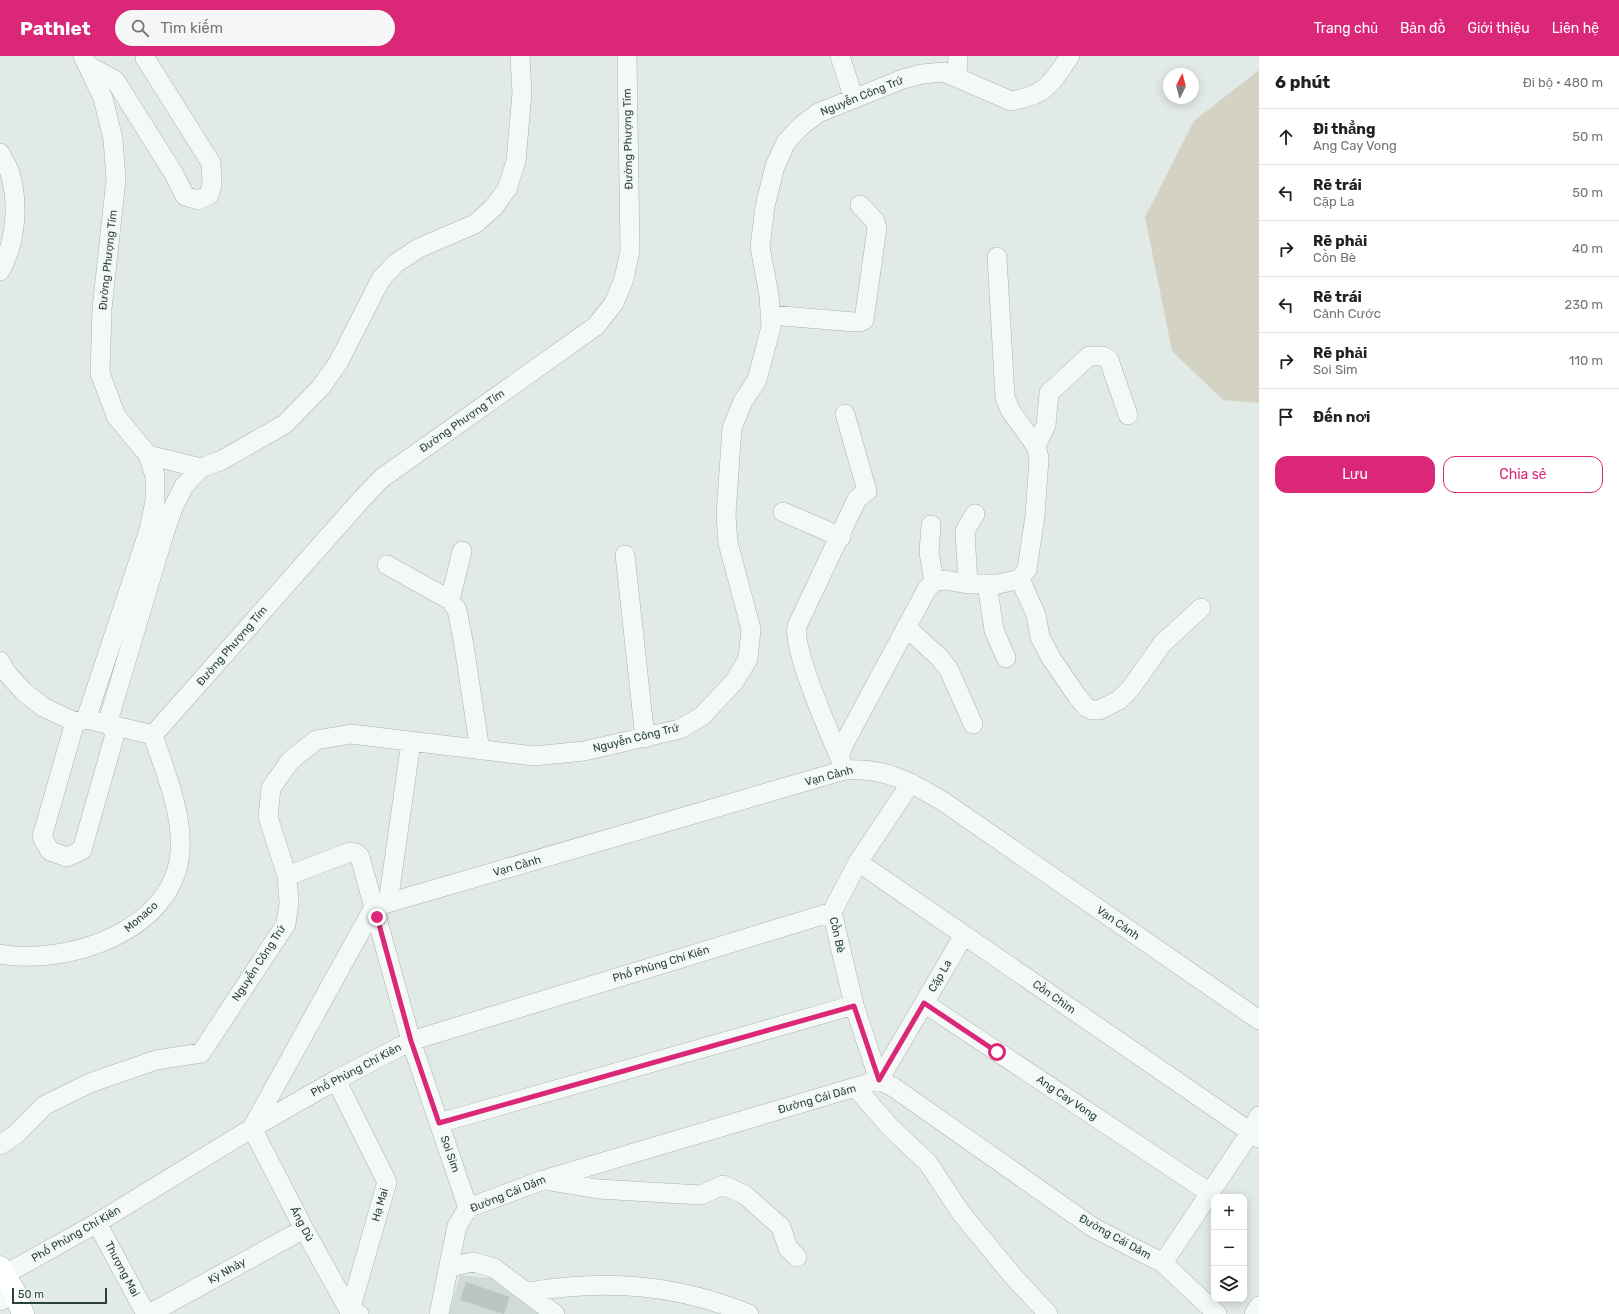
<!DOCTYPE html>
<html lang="vi">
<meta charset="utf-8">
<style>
:root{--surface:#fff;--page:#f6f6f6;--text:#202124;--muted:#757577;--line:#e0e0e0;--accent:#db2777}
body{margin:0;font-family:Rubik,sans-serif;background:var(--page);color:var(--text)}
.controls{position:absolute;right:12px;bottom:12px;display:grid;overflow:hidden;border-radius:8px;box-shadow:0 2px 10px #0003}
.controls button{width:36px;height:36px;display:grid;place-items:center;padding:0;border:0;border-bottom:1px solid var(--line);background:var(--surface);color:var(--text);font:20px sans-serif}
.compass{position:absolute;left:1163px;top:12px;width:36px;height:36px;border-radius:50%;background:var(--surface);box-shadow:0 2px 10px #0003;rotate:6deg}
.scale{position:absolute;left:12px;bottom:10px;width:95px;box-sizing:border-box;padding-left:4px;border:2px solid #2b413d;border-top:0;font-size:11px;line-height:14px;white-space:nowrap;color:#2b413d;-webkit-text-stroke:3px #f1f7f6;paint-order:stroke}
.stop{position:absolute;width:12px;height:12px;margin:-9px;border:3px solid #db2777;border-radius:50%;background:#fff}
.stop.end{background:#db2777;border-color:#fff;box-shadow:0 1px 4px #0008}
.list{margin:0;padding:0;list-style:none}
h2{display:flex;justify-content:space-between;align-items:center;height:52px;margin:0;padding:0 16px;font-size:17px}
h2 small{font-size:13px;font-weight:400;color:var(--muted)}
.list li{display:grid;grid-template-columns:26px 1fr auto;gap:12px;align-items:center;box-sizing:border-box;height:56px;padding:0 16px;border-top:1px solid var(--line)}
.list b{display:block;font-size:15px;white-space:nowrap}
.list p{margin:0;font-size:13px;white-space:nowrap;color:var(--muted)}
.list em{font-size:13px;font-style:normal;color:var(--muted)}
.actions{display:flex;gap:8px;padding:12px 16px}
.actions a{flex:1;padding:9px 0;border:1px solid var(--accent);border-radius:12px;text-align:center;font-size:14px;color:var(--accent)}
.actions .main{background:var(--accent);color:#fff}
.icon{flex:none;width:22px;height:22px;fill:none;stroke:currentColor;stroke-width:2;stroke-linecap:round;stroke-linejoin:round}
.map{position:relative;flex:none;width:1259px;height:1258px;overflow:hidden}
header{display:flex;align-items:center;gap:24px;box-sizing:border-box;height:56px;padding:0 20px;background:var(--accent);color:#fff}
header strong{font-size:19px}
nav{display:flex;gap:22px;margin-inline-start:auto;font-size:14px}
.search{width:280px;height:36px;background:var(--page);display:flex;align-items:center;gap:10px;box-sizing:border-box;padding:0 14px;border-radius:22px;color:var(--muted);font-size:15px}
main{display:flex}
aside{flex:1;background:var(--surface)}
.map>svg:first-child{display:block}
.built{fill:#d0dbd9}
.green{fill:#d3d2c3}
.building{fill:#b9c6c4}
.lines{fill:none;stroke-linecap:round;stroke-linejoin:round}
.minor-casing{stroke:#a7b4b1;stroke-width:20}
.major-casing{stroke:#a2b5b0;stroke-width:23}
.minor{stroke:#f4f8f7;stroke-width:19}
.major{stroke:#fff;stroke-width:22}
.route{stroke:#db2777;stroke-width:5}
.labels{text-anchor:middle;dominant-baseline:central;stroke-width:3;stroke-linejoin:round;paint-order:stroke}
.street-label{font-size:11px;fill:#2b413d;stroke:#f1f7f6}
</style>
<header>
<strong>Pathlet</strong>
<div class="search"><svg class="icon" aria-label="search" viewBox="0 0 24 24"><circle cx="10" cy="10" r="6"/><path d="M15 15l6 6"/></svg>Tìm kiếm</div>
<nav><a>Trang chủ</a><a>Bản đồ</a><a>Giới thiệu</a><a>Liên hệ</a></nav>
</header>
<main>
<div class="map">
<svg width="1259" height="1258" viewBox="0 0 1259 1258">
<rect width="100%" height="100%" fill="#e2eae8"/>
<path class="built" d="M460,1219l35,4 50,35h-96z"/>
<path class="green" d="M1259,14v333l-36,-3 -51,-49 -27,-134 49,-96z"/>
<path class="building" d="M466,1226l44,15 -6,17 -44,-14z"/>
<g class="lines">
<defs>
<path id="minor" d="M83,0l20,42 10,41 3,40 -14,130 -2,64 16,43 32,39 7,21v25l-6,29 -63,189
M840,0l14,43
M87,9l28,15 59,94 11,22 13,4 11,-5 3,-10 -1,-22 -66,-105
M957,21l1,-21
M0,97c3,7 8,13 10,20 9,31 6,70 -10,98
M771,259l83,7h6l4,-2 13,-92 -2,-7 -15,-16
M1036,390l10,-21 3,-32 40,-37h14l6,4 19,55
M148,399l53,13
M783,456l58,25
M931,469l-2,27 5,30
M625,499l20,183
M387,509l63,35 7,10 6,30 17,110
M1020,523l16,36 4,22 11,21 26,38 9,11 6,3h7l20,-10 12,-12 31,-44 39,-36
M968,528l-3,-53 10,-17
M987,528l7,46 12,28
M450,544l12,-49
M906,571l34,31 9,12 24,54
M0,605l6,11 18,20 19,15 32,15 11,-3 67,16
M75,666l-33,115 8,14 17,6 15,-7 35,-123
M107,669l57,-191 9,-26 11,-22 17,-18 21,-8 63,-36 36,-37 17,-24 43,-84 15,-16 23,-15 56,-24 19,-17 13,-18 9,-28 6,-68 -2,-37
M153,679l207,-234 22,-23 214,-152 18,-23 10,-24 6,-29 -3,-194
M839,700l7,-16 81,-151 7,-7 11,-2 23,4h30l22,-5 7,-10 8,-53 4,-58 -3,-12 -26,-36 -5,-13 -8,-140
M842,707c-11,-27 -50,-112 -45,-137l60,-127 10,-8 -22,-77
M858,806l401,276
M287,820l63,-24 6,1 4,4 51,184 57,167
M388,847l23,-161
M374,851l471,-137c40,-3 65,12 99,32l315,218
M0,898c67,12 174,-23 180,-102 3,-39 -15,-80 -27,-117
M924,947l286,190
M336,1024l51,102 -38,132
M879,1024l-25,-75 -22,-93 26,-50 53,-79
M879,1024l85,-145
M856,1032l35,40 37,35 33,50 51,62 36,39
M439,1067l415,-118
M0,1089l15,-10 30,-30 45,-22 66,-23 45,-7 85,-129 3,-21 -2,-27 -19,-59 3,-29 19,-27 26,-21 35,-6 183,22 50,-5 96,-22 22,-13 32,-34 14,-23 3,-30 -23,-86 -2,-28 6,-87 11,-27 14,-21 14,-53 -2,-32 -9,-48 5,-41 10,-40 11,-24 15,-16 17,-13 85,-34 19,-5 22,-2 67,29c35,-6 40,-17 59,-45
M550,1125l48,8 103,6 22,-10 22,10 36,32 7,21 9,9
M97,1167l49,91
M1163,1207l87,-130 9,-17
M449,1211l24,-5 21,6 61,46
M4,1219l93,-52 155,-95 84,-48 75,-39 421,-129
M528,1236c78,-13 147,-8 221,22
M0,1245l7,-4
M149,1258l155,-85
M359,1258l-10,-4 -45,-81 -52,-101 122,-221
M439,1258l18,-88 11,-18 75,-28 336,-100 14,7 201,141 69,35 54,51
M1254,1258l5,-8"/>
<path id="major" d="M0,1211l15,26 8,21"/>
</defs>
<use href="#minor" class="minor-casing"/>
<use href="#major" class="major-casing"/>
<use href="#minor" class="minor"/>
<use href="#major" class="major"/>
</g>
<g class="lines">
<path class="route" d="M377,861l34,124 28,82 415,-117 25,74 45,-77 73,49"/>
</g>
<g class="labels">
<g class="street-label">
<text transform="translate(862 40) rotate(-22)">Nguyễn Công Trứ</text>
<text transform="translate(628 83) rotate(-91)">Đường Phượng Tím</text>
<text transform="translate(108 204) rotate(-84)">Đường Phượng Tím</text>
<text transform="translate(462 365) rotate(-35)">Đường Phượng Tím</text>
<text transform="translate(232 590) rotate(-49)">Đường Phượng Tím</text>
<text transform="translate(636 682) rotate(-14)">Nguyễn Công Trứ</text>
<text transform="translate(829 720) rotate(-15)">Vạn Cảnh</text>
<text transform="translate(517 810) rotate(-16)">Vạn Cảnh</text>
<text transform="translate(141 861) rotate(-41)">Monaco</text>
<text transform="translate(1118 867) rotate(35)">Vạn Cảnh</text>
<text transform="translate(837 879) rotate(77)">Cồn Bè</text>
<text transform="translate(259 907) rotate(-57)">Nguyễn Công Trứ</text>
<text transform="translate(661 908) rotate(-17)">Phố Phùng Chí Kiên</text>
<text transform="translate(940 920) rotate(-60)">Cặp La</text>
<text transform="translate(1054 941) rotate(35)">Cồn Chìm</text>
<text transform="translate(356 1014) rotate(-28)">Phố Phùng Chí Kiên</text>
<text transform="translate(1067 1042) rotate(34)">Ang Cay Vong</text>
<text transform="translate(817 1043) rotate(-16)">Đường Cái Dăm</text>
<text transform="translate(450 1098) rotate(71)">Soi Sim</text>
<text transform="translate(508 1138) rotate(-22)">Đường Cái Dăm</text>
<text transform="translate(380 1149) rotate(-74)">Hạ Mai</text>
<text transform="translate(302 1168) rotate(62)">Áng Dù</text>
<text transform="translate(76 1178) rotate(-30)">Phố Phùng Chí Kiên</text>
<text transform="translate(1115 1181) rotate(29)">Đường Cái Dăm</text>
<text transform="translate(122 1213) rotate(62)">Thượng Mai</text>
<text transform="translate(227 1215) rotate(-29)">Kỳ Nhảy</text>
</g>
</g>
</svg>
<div class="controls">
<button>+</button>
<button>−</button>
<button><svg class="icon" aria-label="layers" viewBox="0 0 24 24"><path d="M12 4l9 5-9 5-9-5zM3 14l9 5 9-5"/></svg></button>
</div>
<svg class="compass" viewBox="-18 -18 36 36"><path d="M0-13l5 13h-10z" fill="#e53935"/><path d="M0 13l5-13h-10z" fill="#757577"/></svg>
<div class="scale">50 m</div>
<div class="stop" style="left:997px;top:996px"></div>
<div class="stop end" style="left:377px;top:861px"></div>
</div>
<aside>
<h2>6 phút<small>Đi bộ · 480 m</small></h2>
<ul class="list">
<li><svg class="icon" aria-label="ahead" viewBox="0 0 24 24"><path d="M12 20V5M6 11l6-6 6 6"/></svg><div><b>Đi thẳng</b><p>Ang Cay Vong</p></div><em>50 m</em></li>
<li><svg class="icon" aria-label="left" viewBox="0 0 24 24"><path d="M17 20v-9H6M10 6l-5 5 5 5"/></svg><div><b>Rẽ trái</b><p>Cặp La</p></div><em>50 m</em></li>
<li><svg class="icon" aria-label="right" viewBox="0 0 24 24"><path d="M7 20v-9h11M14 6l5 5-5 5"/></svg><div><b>Rẽ phải</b><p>Cồn Bè</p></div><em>40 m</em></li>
<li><svg class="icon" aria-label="left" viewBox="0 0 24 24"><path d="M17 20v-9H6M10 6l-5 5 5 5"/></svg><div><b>Rẽ trái</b><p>Cảnh Cước</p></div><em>230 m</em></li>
<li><svg class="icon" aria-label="right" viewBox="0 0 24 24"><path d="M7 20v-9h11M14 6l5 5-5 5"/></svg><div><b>Rẽ phải</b><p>Soi Sim</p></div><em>110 m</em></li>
<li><svg class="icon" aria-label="arrive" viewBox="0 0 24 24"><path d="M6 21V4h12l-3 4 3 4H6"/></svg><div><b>Đến nơi</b></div></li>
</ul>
<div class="actions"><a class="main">Lưu</a><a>Chia sẻ</a></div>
</aside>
</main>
